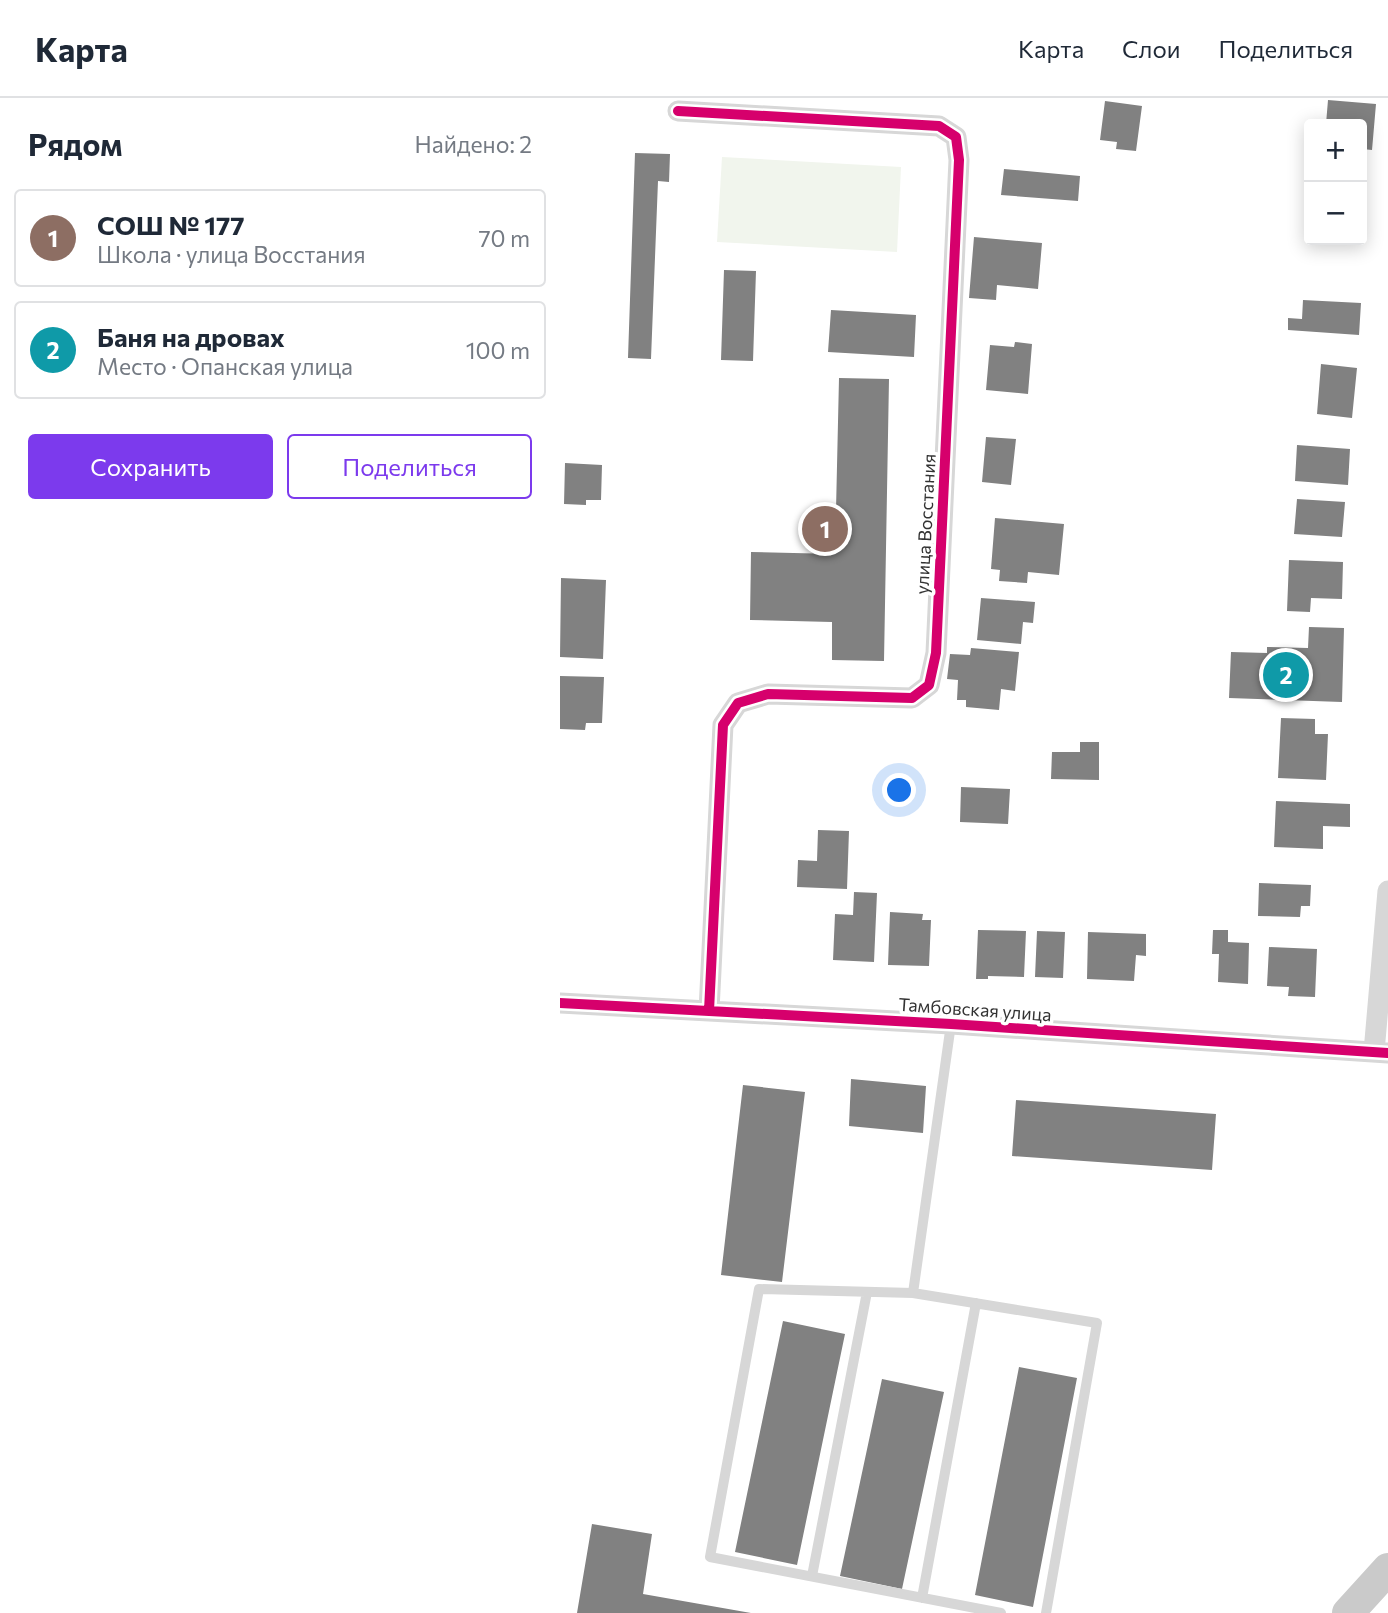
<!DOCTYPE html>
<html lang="ru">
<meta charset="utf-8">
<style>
:root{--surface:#fff;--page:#f6f6f7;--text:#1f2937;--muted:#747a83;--line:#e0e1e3;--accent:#7c3aed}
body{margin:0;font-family:Commissioner,sans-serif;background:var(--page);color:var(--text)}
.controls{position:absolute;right:21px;top:21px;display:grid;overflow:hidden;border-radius:7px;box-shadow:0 4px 18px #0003}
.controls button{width:63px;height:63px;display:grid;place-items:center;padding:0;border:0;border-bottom:2px solid var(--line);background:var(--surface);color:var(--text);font:35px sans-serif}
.you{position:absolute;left:340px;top:693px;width:24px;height:24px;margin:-18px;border:5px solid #fff;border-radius:50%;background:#1a73e8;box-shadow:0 0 0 10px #1a73e833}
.badge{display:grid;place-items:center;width:46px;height:46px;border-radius:50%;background:var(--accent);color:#fff;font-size:23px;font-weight:700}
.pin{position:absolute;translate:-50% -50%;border:4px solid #fff;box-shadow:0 2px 7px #0006}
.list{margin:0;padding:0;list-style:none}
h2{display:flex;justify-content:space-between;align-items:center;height:91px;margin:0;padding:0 28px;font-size:30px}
h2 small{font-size:23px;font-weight:400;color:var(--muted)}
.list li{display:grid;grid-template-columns:46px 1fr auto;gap:21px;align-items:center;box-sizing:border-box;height:98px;margin:0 14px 14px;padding:0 14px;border:2px solid var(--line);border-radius:7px}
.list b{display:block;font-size:26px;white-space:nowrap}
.list p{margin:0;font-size:23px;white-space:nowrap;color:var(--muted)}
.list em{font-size:23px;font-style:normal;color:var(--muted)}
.actions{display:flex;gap:14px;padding:21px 28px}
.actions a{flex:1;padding:16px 0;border:2px solid var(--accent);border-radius:7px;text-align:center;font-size:24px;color:var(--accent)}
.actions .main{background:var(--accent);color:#fff}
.map{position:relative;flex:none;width:828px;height:1515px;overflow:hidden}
header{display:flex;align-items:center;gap:42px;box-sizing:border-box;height:98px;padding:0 35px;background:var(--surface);border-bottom:2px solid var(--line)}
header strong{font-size:33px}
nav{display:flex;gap:38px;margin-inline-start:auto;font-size:24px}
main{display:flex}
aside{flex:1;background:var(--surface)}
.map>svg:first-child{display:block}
.green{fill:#f1f5ed}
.building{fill:#818181}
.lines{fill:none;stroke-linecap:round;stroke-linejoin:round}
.lane{stroke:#d7d7d7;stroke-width:10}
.street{stroke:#d7d7d7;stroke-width:21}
.primary{stroke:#cacaca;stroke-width:32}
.cycleway-casing{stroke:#fff;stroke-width:15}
.cycleway{stroke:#d6006c;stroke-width:10}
.labels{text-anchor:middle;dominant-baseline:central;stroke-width:7;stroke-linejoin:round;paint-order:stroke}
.street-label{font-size:18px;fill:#333;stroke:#fff}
</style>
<header>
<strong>Карта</strong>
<nav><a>Карта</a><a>Слои</a><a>Поделиться</a></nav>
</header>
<main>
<aside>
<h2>Рядом<small>Найдено: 2</small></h2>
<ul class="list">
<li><span class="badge" style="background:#8d6e63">1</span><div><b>СОШ № 177</b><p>Школа · улица Восстания</p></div><em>70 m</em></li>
<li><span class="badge" style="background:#0f9aa8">2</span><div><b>Баня на дровах</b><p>Место · Опанская улица</p></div><em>100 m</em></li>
</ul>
<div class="actions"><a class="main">Сохранить</a><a>Поделиться</a></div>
</aside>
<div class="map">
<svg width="828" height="1515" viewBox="0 0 828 1515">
<rect width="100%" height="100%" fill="#fff"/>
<path class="green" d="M162,59l179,10 -4,85 -180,-10z"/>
<path class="building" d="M768,2l48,4 -4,46 -10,-1v-25h-36z
M545,3l37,5 -6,45 -20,-2 1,-7 -17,-2z
M75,55l35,1 -1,28 -11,-1 -7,178 -23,-1z
M444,71l76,7 -2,25 -77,-6z
M414,139l68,6 -4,46 -41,-4 -1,15 -27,-2z
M164,172l32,1 -3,90 -32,-1z
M743,202l58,3 -2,32 -71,-5v-12l14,1z
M271,212l85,5 -2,42 -86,-5z
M455,244l17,2 -4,50 -42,-4 4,-45 24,2z
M761,266l36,4 -5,50 -35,-4z
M279,280l50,1 -5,282 -52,-1v-38l-82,-2 1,-68 84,2z
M426,339l30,2 -5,46 -29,-3z
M737,347l53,4 -2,36 -53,-4z
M5,365l37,2 -1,35h-15v5l-22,-1z
M737,401l48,3 -3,35 -48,-3z
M435,420l69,6 -5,51 -31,-3 -1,11 -28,-2 1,-11 -9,-1z
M729,462l54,2 -1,37 -31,-1 -1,14 -23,-1z
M1,480l45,2 -3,79 -43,-2z
M421,500l54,4 -2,21 -10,-1 -2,22 -44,-4z
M749,529l35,1 -2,74 -113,-4 2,-46 36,1v-6l41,1z
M411,550l48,4 -4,39 -14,-2 -2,21 -33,-3v-7h-9l1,-20 -11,-1 3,-25 20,1z
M0,578l44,1 -2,46h-16l-1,7 -25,-1z
M721,620l34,1v15h13l-2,46 -48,-2z
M520,644h19v38l-48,-1 1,-27h28z
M401,689l49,2 -2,35 -48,-2z
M716,703l74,3v23l-27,-1v23l-49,-2z
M258,732l31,1 -2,58 -50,-2 1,-27 19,1z
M699,785l52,2 -1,21h-9l-1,11 -42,-1z
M294,794l23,1 -3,69 -41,-2 2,-46 18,1z
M330,814l33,2 -1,6h9l-2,46 -41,-1z
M418,832l48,1 -2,46 -36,-1v3h-12z
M653,832h15v12l21,1 -1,41 -30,-2 1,-28h-7z
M477,833l28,1 -2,46 -28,-1z
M528,834l58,2v22l-10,-1 -2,26 -47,-2z
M709,849l48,2 -2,48 -27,-1 1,-9 -22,-1z
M291,981l75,7 -3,47 -74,-7z
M183,987l62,7 -23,190 -61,-7z
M456,1002l200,14 -4,56 -200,-14z
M223,1223l62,13 -48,231 -62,-13z
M459,1269l58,11 -44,229 -58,-12z
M322,1281l62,13 -42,197 -62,-13z
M32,1426l60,10 -9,60 108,19h-174z"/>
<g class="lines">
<path class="lane" d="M353,1195l38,-269
M252,1478l55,-284
M362,1500l54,-295
M441,1515l-291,-56 49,-268 154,4 184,30 -51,290"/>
<path class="street" d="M118,13l261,15 17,11 3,23 -23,493 -7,32 -17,13 -144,-4 -30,9 -15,22 -14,286
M0,905l391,21 437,29
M814,954l14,-161"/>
<path class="primary" d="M788,1515l40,-44"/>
<defs>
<path id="cycleway" d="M118,13l261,15 17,11 3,23 -23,493 -7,32 -17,13 -144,-4 -30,9 -15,22 -14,286
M0,905l391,21 437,29"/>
</defs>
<use href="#cycleway" class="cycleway-casing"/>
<use href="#cycleway" class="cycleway"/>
</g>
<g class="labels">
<g class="street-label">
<text transform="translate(365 426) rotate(-87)">улица Восстания</text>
<text transform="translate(415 911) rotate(4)">Тамбовская улица</text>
</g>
</g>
</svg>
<div class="controls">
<button>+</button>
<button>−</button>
</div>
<div class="you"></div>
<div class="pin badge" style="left:265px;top:431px;background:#8d6e63">1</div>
<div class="pin badge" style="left:726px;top:577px;background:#0f9aa8">2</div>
</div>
</main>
